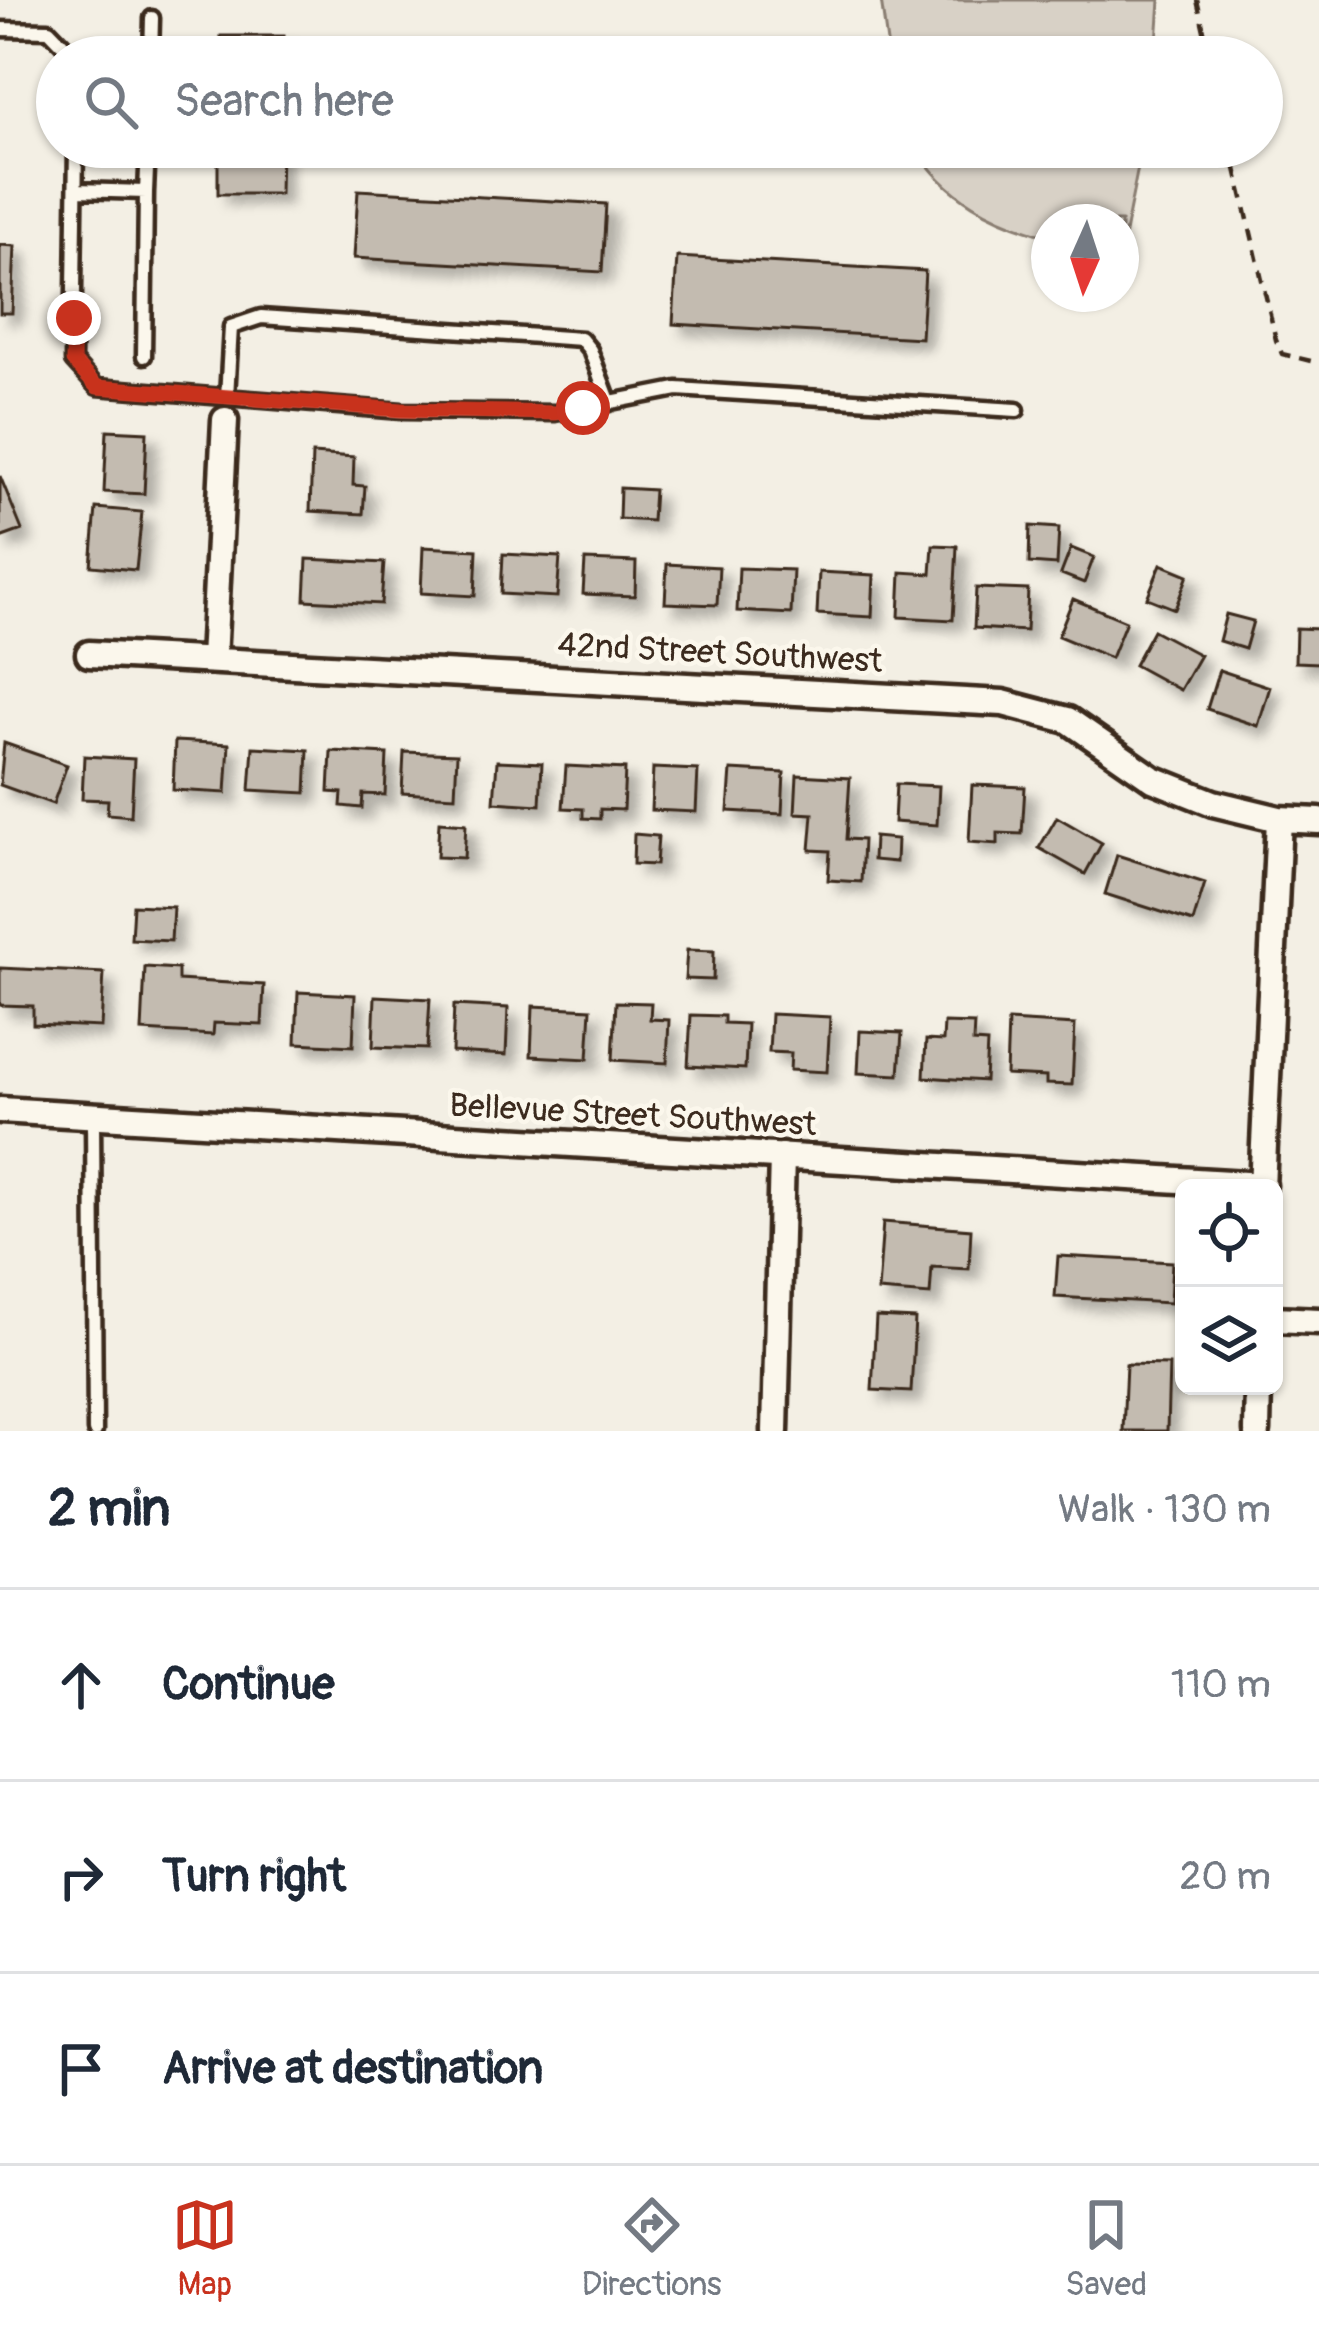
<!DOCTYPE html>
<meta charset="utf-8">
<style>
:root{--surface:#fff;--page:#f6f6f7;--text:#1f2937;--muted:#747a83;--line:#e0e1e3;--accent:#c8321e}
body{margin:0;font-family:Pangolin,sans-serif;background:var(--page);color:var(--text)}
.controls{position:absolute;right:36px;bottom:36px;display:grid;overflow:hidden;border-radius:18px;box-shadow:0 3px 9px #0004}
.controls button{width:108px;height:108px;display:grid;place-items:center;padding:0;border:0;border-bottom:3px solid var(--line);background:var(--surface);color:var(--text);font:60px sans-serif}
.compass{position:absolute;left:1031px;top:204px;width:108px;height:108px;border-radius:50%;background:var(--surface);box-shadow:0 3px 9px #0004;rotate:183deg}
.stop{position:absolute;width:36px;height:36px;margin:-27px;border:9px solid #c8321e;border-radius:50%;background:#fff}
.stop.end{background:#c8321e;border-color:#fff;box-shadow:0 3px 12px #0008}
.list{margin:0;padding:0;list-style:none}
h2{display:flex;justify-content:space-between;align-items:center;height:156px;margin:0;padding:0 48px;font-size:51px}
h2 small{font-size:39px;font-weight:400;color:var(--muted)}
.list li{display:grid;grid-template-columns:78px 1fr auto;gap:36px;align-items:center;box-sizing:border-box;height:192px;padding:0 48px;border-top:3px solid var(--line)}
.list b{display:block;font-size:45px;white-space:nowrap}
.list em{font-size:39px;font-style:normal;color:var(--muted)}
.icon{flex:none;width:66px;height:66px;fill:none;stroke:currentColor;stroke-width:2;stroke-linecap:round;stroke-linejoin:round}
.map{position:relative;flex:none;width:1319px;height:1431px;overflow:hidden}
.search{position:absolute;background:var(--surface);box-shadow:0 3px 9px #0004;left:36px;right:36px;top:36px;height:132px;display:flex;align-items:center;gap:30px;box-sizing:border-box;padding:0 42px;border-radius:66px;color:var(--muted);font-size:45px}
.sheet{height:732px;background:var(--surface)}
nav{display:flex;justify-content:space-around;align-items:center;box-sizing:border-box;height:168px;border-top:3px solid var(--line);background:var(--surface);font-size:33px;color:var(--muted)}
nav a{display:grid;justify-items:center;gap:6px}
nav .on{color:var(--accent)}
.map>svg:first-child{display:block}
.green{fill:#d8d1c6;stroke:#8a7e72;stroke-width:3}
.building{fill:#c3bbb0;stroke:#3b2a1e;stroke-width:3;filter:url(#shadow)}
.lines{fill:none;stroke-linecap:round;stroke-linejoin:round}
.lane-casing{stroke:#3b2a1e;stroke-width:21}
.street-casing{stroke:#3b2a1e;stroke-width:33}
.path{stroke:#3b2a1e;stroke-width:4.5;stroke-dasharray:12 9;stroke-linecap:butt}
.lane{stroke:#fbf7ec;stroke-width:12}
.street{stroke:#fbf7ec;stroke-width:24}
.route{stroke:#c8321e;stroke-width:15}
.labels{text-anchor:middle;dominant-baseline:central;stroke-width:9;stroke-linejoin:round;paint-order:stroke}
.street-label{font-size:33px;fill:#3b2a1e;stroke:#fbf7ec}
</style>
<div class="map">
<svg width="1319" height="1431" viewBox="0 0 1319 1431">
<defs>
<filter id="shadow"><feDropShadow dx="10" dy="10" stdDeviation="6" flood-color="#0004"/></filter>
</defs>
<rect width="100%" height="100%" fill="#f3efe4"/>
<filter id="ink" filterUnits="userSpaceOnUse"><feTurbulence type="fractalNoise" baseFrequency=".00833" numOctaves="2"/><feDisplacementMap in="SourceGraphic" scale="24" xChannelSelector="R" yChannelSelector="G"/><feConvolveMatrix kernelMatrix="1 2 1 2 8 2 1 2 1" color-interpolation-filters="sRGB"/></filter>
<g filter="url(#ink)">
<path class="green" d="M881,0h279l-4,57h-267z
M915,147h227l-21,106v-31h-72v15c-56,-16 -103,-39 -134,-90z"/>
<path class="building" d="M221,36h63v21h-64z
M218,147h63l-1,47h-62z
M358,190l248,14 -4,68 -248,-14z
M0,245l15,1 -3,67h-12z
M677,257l248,14 -4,67 -248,-14z
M107,430l40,2 -3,62 -40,-2z
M312,454l42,3 -1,28 12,1 -2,28 -53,-3z
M0,476l22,54 -22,8z
M620,488l34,2 -2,31 -33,-2z
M96,508l46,4 -6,58 -45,-4z
M1030,526l29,2 -2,37 -28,-2z
M933,545l24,1 -4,74 -54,-3 2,-45 30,2z
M423,547l54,3 -2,46 -54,-3z
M1071,548l23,9 -10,26 -23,-9z
M503,554l57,3 -3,40 -56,-3z
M307,559l77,4 -3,41 -76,-4z
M585,560l51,2 -1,34 -52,-2z
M667,564l52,3 -2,38 -52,-2z
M1161,564l27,11 -13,34 -28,-11z
M739,568l54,2 -2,44 -54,-3z
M819,572l55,3 -2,42 -55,-3z
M976,588l52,2 -2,41 -52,-3z
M1073,599l53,22 -15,37 -53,-22z
M1226,614l27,7 -8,28 -26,-8z
M1296,628l23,1v34l-24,-1z
M1153,630l47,25 -20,35 -46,-25z
M1219,670l51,17 -12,39 -51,-17z
M175,741l54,3 -3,49 -53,-3z
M4,743l63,22 -14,39 -53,-19z
M253,747l55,3 -2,43 -56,-3z
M331,751l56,3 -2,41 -22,-1 -1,14 -21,-2 1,-13 -13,-1z
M404,752l53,2 -2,42 -53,-3z
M84,756l50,3 -3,57 -24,-2 1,-14 -26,-1z
M497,761l45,2 -2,42 -46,-3z
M566,766l59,3 -2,41 -23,-1v10l-17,-1v-9l-20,-1z
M653,768l45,2 -2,42 -45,-2z
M731,770l53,3 -2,41 -54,-3z
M797,775l53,3 -4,61 17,1 -2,42 -33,-2 2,-29 -20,-1 3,-36 -18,-1z
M896,784l43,2 -2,39 -43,-3z
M972,785l53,2 -3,47 -24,-1v11l-29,-2z
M1057,817l45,26 -17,31 -46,-26z
M439,822l27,2 -2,34 -27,-1z
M634,834l24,2 -2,29 -23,-1z
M874,837l23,2 -1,23 -23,-2z
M1117,855l88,28 -12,39 -88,-28z
M133,905l40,2 -2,34 -40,-2z
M687,950l27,1 -1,29 -28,-1z
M145,967l33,2v11l86,5 -2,40 -48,-2 -1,12 -71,-4z
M0,968l104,5 -3,54 -68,-3v-18l-33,-1z
M298,992l57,3 -2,51 -57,-3z
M375,996l55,3 -3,50 -54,-2z
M616,1002l35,1 -1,16 19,1 -2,43 -54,-3z
M454,1005l54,3 -2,47 -54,-3z
M533,1006l58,3 -3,50 -57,-3z
M771,1014l59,3 -3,55 -37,-2 1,-17 -22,-1z
M691,1015l33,1v7l23,1 -2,45 -57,-3z
M1008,1021l67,4 -3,60 -26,-1v-7l-40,-2z
M944,1023l30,1 -1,18 14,1 -2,38 -61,-4 2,-37 17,1z
M860,1031l42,2 -3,42 -41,-2z
M883,1222l88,7 -2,40 -37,-2 -2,28 -52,-4z
M1058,1256l114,6 -2,41 -115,-6z
M876,1317l39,2 -4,73 -39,-2z
M1126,1364l43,1 -2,66h-44z"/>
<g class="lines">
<defs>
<path id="lane" d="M0,29l49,1 26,27
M151,57l1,-39
M76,147l-3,214 24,26 305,24 153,2 122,-24 340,21
M76,190l70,2 -2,164
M146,192l2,-45
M227,397l4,-70 30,-10 320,22 9,11 20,53
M93,1116l2,315"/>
<path id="street" d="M89,654l914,49 65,17 85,59 60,24 66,16 40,2
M213,660l12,-240
M0,1110l1263,75
M1262,1188l17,-369
M1274,1319l45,2
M775,1431l7,-275
M1257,1431l1,-45"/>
</defs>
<use href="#lane" class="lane-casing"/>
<use href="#street" class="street-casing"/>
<path class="path" d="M1197,0l13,57
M1231,147l45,193 6,14 37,9"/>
<use href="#lane" class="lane"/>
<use href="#street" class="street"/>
</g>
</g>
<g class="lines" filter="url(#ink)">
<path class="route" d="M74,318l-1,43 24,26 305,23 154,3 27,-5"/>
</g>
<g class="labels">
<g class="street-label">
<text transform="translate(720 653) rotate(3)">42nd Street Southwest</text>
<text transform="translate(633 1115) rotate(3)">Bellevue Street Southwest</text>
</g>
</g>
</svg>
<div class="controls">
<button><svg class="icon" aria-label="locate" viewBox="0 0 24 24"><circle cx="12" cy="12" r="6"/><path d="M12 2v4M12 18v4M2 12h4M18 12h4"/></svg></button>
<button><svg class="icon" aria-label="layers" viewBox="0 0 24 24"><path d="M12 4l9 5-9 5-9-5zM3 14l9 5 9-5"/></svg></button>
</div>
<svg class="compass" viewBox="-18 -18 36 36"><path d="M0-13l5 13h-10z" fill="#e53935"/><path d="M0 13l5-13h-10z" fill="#747a83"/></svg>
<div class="stop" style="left:583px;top:408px"></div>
<div class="stop end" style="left:74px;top:318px"></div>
<div class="search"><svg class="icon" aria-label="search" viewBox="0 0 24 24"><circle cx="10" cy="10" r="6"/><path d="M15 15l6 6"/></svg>Search here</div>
</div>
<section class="sheet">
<h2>2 min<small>Walk · 130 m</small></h2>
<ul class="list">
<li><svg class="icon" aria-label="ahead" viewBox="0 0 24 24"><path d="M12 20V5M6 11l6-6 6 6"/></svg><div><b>Continue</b></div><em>110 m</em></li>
<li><svg class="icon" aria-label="right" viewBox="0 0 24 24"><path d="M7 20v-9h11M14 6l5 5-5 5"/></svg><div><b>Turn right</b></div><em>20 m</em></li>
<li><svg class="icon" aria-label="arrive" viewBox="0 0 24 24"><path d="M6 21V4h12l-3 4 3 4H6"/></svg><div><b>Arrive at destination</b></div></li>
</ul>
</section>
<nav>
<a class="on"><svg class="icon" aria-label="map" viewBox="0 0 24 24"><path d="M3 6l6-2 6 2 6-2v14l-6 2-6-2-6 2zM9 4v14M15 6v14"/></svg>Map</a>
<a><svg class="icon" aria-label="directions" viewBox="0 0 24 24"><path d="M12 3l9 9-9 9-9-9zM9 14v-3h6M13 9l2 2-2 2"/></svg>Directions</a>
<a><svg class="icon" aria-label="saved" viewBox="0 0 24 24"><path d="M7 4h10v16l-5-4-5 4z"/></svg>Saved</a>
</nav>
